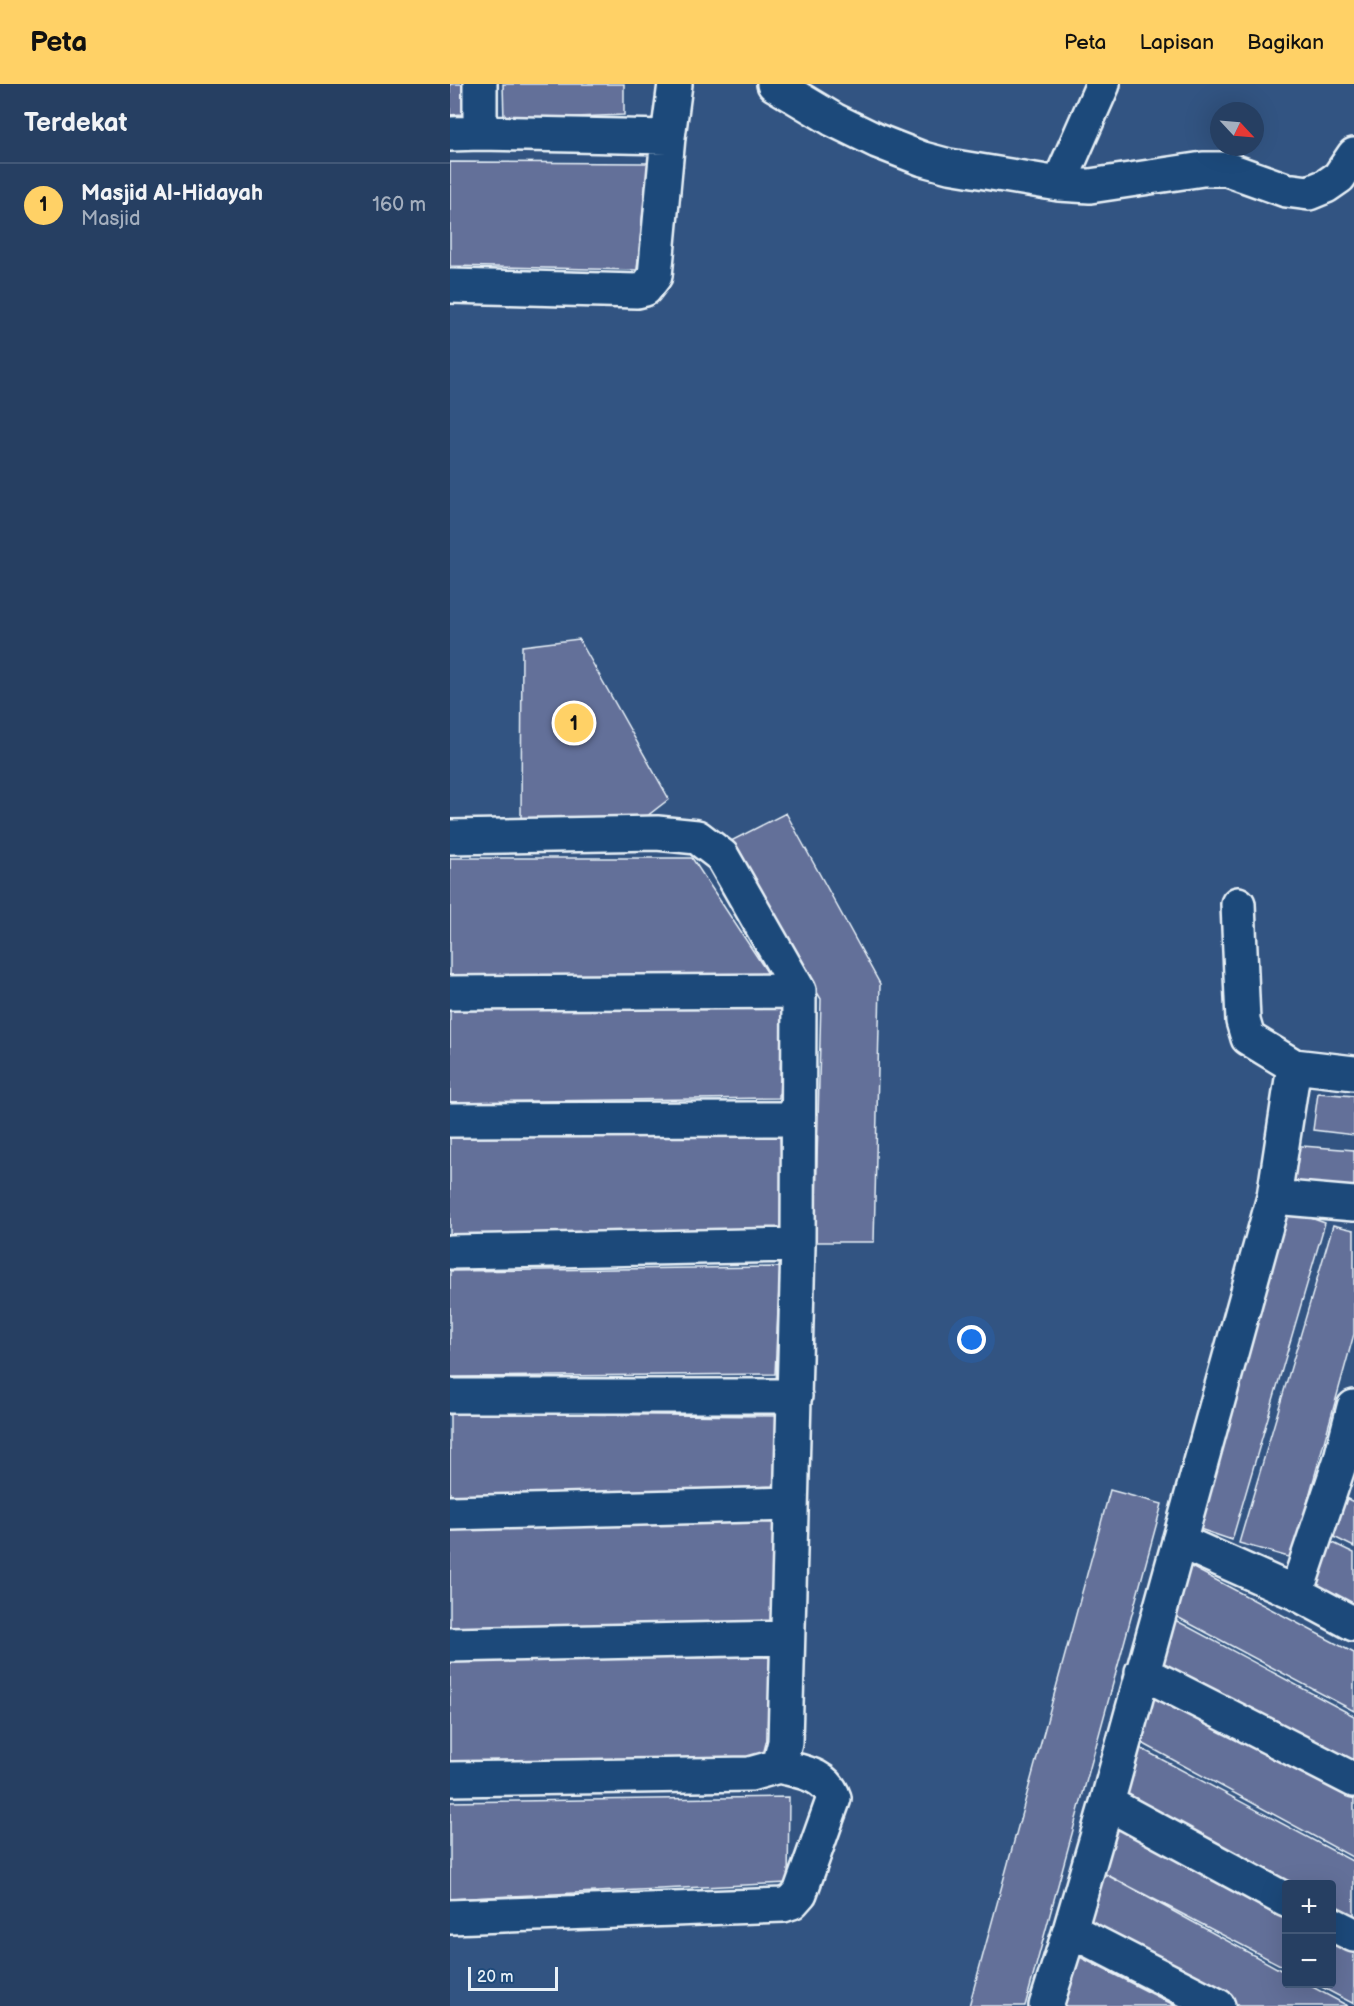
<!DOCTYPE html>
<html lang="id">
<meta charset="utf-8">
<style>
:root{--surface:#263f62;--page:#2e4668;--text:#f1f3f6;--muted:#a4afbe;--line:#425877;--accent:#ffd166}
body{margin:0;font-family:"Balsamiq Sans",sans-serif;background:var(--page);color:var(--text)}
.controls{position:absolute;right:18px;bottom:18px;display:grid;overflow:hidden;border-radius:6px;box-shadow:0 6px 24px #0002}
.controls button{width:54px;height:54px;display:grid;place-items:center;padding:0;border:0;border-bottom:2px solid var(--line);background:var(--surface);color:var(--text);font:30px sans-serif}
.compass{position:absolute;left:760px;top:18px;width:54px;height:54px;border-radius:50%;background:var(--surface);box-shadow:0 6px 24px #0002;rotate:116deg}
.scale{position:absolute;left:18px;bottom:15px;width:90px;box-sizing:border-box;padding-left:6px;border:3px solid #e8f1f8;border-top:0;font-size:16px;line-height:21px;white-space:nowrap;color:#e8f1f8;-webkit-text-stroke:4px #1f4a7a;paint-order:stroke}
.you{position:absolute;left:522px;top:1256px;width:21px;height:21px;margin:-15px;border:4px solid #fff;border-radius:50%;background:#1a73e8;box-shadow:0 0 0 9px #1a73e833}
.badge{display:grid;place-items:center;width:39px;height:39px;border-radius:50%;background:var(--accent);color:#111;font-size:20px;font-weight:700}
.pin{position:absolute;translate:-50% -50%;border:3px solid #fff;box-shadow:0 2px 6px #0006}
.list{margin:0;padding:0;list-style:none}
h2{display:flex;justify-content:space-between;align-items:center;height:78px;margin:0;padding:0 24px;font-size:26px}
h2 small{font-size:20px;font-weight:400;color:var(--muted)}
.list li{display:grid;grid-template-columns:39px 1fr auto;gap:18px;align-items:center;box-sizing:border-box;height:84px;padding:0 24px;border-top:2px solid var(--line)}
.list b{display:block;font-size:22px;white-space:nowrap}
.list p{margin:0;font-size:20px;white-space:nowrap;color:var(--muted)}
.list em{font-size:20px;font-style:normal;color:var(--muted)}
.map{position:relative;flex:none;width:904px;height:1922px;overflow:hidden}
header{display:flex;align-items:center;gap:36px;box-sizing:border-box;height:84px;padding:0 30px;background:var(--accent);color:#111}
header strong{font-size:28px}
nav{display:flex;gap:33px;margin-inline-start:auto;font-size:21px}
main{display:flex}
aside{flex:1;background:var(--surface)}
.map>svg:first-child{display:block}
.building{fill:#647099;stroke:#e8f1f8;stroke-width:1.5}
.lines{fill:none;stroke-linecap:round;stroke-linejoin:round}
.minor-casing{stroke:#e8f1f8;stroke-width:38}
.minor{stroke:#1f4a7a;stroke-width:33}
</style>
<header>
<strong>Peta</strong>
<nav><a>Peta</a><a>Lapisan</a><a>Bagikan</a></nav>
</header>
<main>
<aside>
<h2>Terdekat<small></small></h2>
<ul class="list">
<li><span class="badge">1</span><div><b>Masjid Al-Hidayah</b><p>Masjid</p></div><em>160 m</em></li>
</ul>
</aside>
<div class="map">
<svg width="904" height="1922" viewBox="0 0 904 1922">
<rect width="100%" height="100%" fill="#325482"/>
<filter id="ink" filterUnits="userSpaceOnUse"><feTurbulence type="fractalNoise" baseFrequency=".0167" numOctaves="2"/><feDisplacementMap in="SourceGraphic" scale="12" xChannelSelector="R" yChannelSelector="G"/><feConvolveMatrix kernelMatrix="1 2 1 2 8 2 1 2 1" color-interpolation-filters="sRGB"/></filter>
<g filter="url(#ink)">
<path class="building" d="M0,0h12v30l-12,1z
M53,0h121v31l-120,5z
M0,78l198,1 -11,107 -187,-4z
M129,555l90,160 -22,17 -126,4 1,-174z
M336,729l94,171 -6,258h-59l6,-243 -92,-157z
M0,774h242l77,117 -319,2z
M0,923h333l-4,91 -329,4z
M868,1009l36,3v39l-41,-5z
M330,1050l4,96 -334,5v-98z
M839,1061l65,5v40l-70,-8z
M838,1126l37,13 -93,317 -38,-13z
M883,1141l21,5v104l-62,224 -53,-15z
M330,1183l-5,107 -325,3v-106z
M0,1329l330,3 -5,70 -325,12z
M660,1406l52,14 -137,502h-56z
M891,1412l13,6v45l-26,-13z
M326,1437l-3,103 -323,6v-101z
M877,1456l27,13v60l-53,-27z
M730,1477l174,92v58l-188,-100z
M714,1530l190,102v55l-203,-107z
M321,1573l-3,94 -20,8 -298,6v-105z
M695,1602l209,112v60l-223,-121z
M679,1658l225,120v61l-22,-12v-27h-46l-170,-85z
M339,1713l-1,86 -338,16v-97z
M661,1735l175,92v57l-190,-99z
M646,1785l190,104v11h21l41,22h-109l-158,-85z
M882,1851l22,11v58l-38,-20h16z
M620,1868l106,54h-119z"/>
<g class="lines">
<defs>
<path id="minor" d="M324,0l60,36 43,21 46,18 26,7 110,18 31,2 113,-17h24l59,21 23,3 17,-7 13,-9 15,-22
M30,49v-49
M0,50l30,-1 188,4
M609,100l44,-100
M0,202l187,5 8,-2 10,-13 13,-139 7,-53
M0,753l207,-4 40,4 25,19 77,135 -1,254 -13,497 -6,24 -29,8 -300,5
M788,820l5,117 5,17 46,28 60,7
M0,909l349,-2
M0,1036l348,-1
M824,1113l80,7
M0,1168l348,-7
M0,1312h345
M0,1429l341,-9
M729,1457l117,52 58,31
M846,1509l44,-131 14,-55
M0,1561l337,-7
M692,1588l212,108
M657,1719l179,97
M0,1833l333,-12 9,-3 8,-9 34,-95c-8,-24 -33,-26 -55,-32
M882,1840l22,11
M620,1846l148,76
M596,1922l24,-76 37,-127 167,-606 20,-131"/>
</defs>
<use href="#minor" class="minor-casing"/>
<use href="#minor" class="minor"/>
</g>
</g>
</svg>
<div class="controls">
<button>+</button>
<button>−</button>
</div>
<svg class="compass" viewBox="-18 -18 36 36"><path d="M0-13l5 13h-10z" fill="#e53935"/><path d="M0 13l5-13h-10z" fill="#a4afbe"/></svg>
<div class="scale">20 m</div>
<div class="you"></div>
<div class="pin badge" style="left:124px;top:639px">1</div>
</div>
</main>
